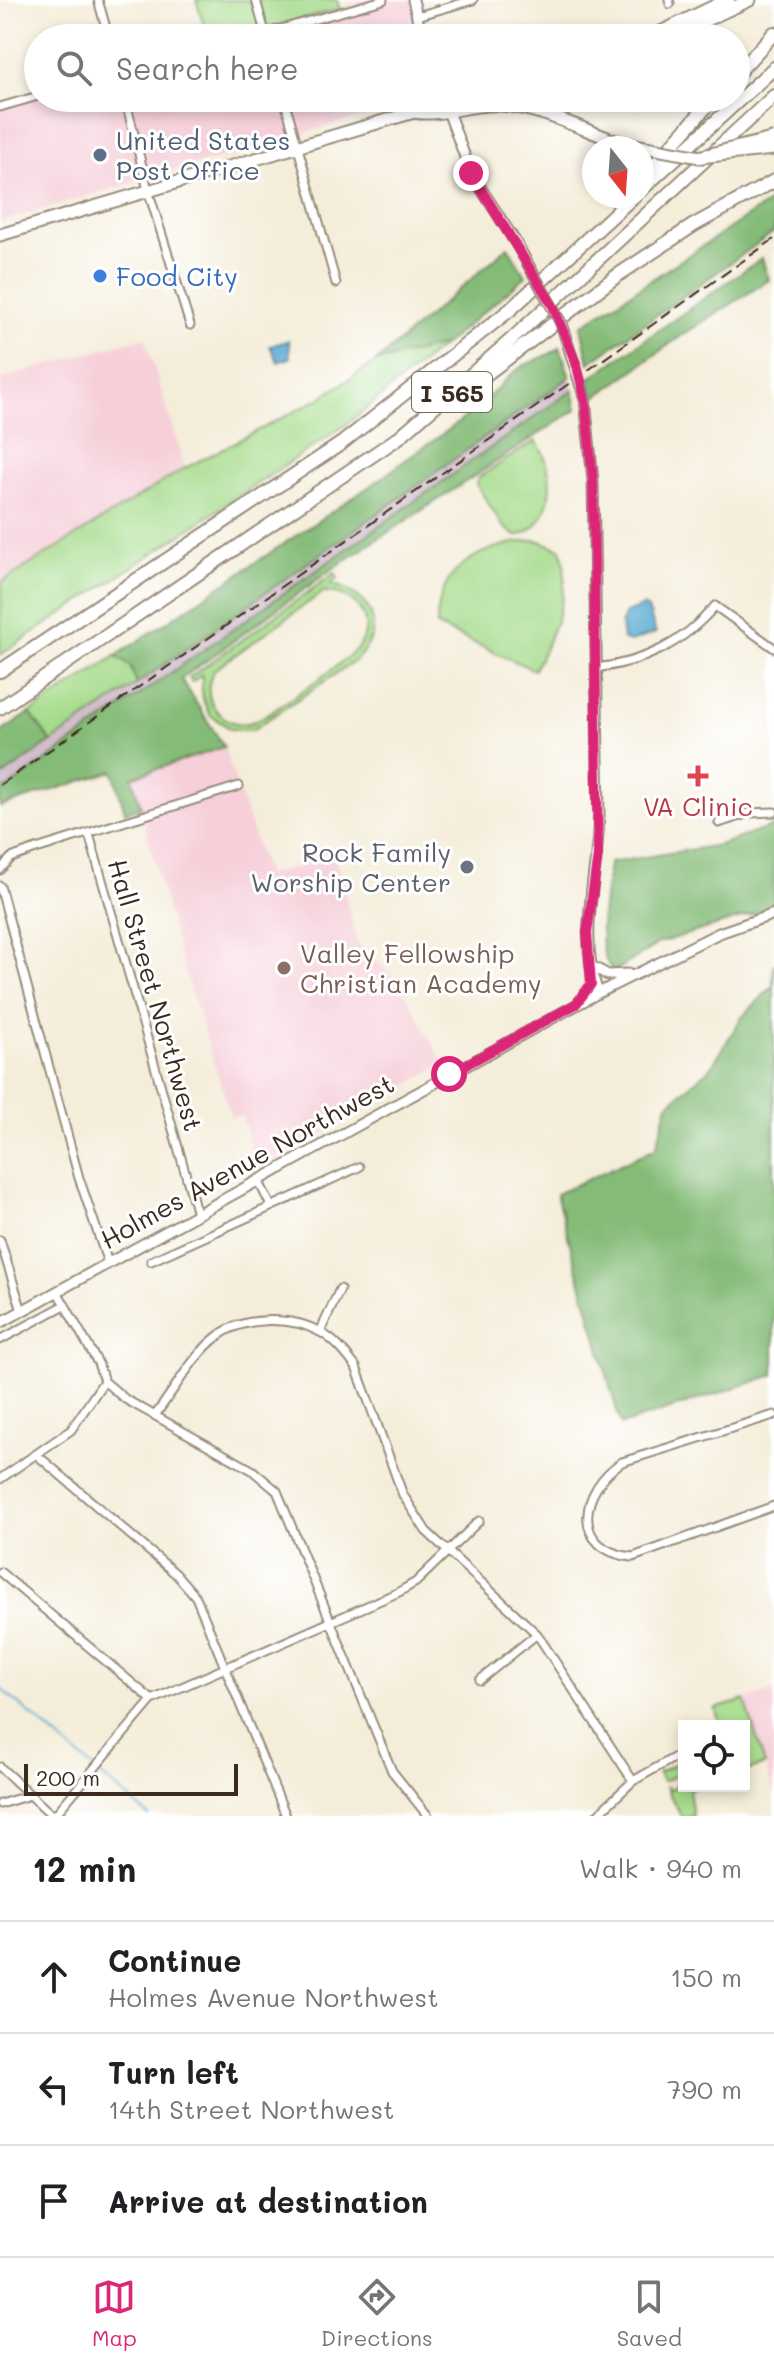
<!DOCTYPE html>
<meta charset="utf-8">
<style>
:root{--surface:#fff;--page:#f6f6f6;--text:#202124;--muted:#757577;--line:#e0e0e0;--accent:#db2777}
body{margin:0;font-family:Mali,sans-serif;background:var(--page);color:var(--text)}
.controls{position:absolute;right:24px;bottom:24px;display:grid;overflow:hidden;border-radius:0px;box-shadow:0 4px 12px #0003}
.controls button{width:72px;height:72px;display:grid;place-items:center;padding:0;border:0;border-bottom:2px solid var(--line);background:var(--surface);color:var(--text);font:40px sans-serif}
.compass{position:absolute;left:582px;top:136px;width:72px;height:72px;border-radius:50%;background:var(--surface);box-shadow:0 4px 12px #0003;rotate:163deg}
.scale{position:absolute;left:24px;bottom:20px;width:214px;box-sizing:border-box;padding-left:8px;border:4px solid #3b2a1e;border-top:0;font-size:22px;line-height:28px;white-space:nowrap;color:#3b2a1e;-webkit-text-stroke:6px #fff;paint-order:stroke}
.stop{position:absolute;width:24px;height:24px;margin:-18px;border:6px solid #db2777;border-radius:50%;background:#fff}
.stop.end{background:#db2777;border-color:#fff;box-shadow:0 2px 8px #0008}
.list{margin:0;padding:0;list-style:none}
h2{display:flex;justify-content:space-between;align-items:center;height:104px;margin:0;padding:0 32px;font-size:34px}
h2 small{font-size:26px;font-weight:400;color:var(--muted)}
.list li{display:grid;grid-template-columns:52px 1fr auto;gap:24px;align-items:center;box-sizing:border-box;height:112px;padding:0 32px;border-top:2px solid var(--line)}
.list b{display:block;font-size:30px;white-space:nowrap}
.list p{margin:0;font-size:26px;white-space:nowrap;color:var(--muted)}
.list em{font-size:26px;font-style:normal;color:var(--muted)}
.icon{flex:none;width:44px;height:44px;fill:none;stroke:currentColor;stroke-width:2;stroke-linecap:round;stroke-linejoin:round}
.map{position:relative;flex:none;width:774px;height:1816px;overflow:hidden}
.search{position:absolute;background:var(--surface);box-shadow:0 4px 12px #0003;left:24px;right:24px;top:24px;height:88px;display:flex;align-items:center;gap:20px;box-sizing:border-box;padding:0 28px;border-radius:44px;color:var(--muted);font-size:30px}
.sheet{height:440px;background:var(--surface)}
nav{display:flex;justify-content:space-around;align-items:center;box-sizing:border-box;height:112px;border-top:2px solid var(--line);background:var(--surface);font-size:22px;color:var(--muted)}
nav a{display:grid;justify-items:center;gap:4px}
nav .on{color:var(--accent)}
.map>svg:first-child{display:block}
.built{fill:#f6cfd9}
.industrial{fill:#d1bdcb}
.green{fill:#a6db8b;stroke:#708254;stroke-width:2;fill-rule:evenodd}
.forest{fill:#84bb77;stroke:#60724a;stroke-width:2}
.water{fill:#59abd4;stroke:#4a6a79;stroke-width:2}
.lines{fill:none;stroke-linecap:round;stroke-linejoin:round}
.stream{stroke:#59abd4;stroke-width:2}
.street-casing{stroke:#988c7c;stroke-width:11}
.secondary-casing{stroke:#988c7c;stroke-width:13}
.primary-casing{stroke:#988c7c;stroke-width:15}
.highway-casing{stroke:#988c7c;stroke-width:16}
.street{stroke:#fff;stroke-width:7}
.secondary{stroke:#fff;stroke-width:9}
.primary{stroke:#fff;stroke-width:11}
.highway{stroke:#fff;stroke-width:12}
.rail{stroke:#3b2a1e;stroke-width:2;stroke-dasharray:12 6;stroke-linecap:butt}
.secondary-bridge-casing{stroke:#988c7c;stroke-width:13;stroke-linecap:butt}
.primary-bridge-casing{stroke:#988c7c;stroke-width:15;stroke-linecap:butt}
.highway-bridge-casing{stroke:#988c7c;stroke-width:16;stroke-linecap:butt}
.secondary-bridge{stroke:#fff;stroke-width:9}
.primary-bridge{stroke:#fff;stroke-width:11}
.highway-bridge{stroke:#fff;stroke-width:12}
.route{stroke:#db2777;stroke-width:10}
.service-dot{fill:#5c6f8a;stroke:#fff;stroke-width:3}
.shop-dot{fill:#3f7fe0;stroke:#fff;stroke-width:3}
.health-dot{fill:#e0444e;stroke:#fff;stroke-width:3}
.worship-dot{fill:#6b7280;stroke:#fff;stroke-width:3}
.education-dot{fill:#8d6e63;stroke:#fff;stroke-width:3}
.labels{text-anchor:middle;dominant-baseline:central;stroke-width:6;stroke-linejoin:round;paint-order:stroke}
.shield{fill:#fff;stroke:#766a62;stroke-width:2}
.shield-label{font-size:24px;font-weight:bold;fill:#3b2a1e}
.service-label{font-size:26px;fill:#4e5e75;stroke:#fff;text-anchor:start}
.shop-label{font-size:26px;fill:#366cbe;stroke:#fff;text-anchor:start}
.health-label{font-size:26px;fill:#be3a42;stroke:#fff}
.worship-label{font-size:26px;fill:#5b616d;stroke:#fff;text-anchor:end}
.education-label{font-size:26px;fill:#785e54;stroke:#fff;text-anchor:start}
.street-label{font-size:26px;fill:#3b2a1e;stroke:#fff}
</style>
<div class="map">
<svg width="774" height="1816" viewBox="0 0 774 1816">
<rect width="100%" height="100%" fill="#fff"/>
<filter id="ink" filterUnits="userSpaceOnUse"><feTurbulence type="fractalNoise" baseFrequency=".0125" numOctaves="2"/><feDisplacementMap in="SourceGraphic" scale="16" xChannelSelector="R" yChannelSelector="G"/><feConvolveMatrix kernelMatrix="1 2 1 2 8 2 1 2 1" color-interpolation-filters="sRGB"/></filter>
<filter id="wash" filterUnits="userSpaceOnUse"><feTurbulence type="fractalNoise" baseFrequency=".006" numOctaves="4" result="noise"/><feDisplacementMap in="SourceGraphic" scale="32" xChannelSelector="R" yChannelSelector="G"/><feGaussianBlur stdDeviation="1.8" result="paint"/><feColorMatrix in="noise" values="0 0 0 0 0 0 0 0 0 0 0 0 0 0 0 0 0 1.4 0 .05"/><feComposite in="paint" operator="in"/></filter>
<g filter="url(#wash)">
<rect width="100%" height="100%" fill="#f4edd9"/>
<path class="built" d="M357,0h65l10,38h-197l105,-29 17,-6z
M38,92v6h386l-424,124v-119z
M145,337l40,131 -185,115v-204z
M224,747l43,128 68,-19 23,88 41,39 45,81 -187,107 -15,-55h-11l-52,-162 -47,-177z
M774,1690v104l-29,-94z"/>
<path class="industrial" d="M570,377l3,13 -573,403v-15z"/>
<path class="green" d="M196,0h141l3,9 -105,29h-27z
M444,345l-97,79 -347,231 2,-73 183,-114 134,-69 57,-37z
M535,441c23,25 21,87 -19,95l-13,-10 -27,-42 2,-6z
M537,540l24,9c12,40 -8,85 -27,121l-97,-44c-1,-60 46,-82 100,-86z
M335,573l3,5 -7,6c42,12 57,44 24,77l-103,69 -21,-1 -21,-14 -8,-17v-23l-10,7 -3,-4zM323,592c29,-2 54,26 37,53 -9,13 -97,76 -111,78 -13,2 -25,-3 -33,-13 -10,-12 -9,-27 -2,-40z
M116,656l14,10 7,18 -86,58 -21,-29z
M745,1700l20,65 -21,7v-46h-23l-6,-17z
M684,1759v6l-4,2 4,16 -10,3 6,-4 -3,-7 -14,7 -5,-9z
M681,1784l15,2 -7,4 4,26h-12l-16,-30 5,4z"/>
<path class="forest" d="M774,199v33l-185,131 -8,-37z
M508,247l18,29 -82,69 -68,17z
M762,258l7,22 -88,56 -88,63 -4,-20z
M560,347l10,30 -433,307 -7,-18 -14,-10 266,-178c29,-24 61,-42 90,-66 16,-13 29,-29 45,-42 14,-11 30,-11 43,-23z
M573,390l4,19 -245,160 -151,110 43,68 -92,30 9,30 -16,5 -12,-41 -113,36v-14z
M30,713l21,29 -51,36v-45z
M774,826v82l-115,35 -45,29c-24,-24 -8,-77 -5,-109l110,-18z
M774,963v412l-153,50 -65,-231 100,-46 12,-44 42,-35 32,-52 31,-31z"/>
<path class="water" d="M289,340l1,18 -12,4 -8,-16z
M643,606l5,3 8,24 -25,9 -8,-2 -2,-16 5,-11z"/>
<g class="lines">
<path class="stream" d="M0,1688l149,128"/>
</g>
</g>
<g filter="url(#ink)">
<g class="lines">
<defs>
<path id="street" d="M98,0l11,38
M256,0l10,36
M669,0l1,4
M417,16l56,-16
M249,38l134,-38
M125,98l23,92 42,135
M284,98l52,185
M0,107l38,-11
M596,668c49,-6 86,-24 119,-62l59,42
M719,823l30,-10 25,-1
M89,834l108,380
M0,870l11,-12 22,-8 206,-64
M0,886l79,292 29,85
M258,1180l13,26
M0,1240l22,71
M151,1261l208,-94
M58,1293l40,70 6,18 21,18 127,71 25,21 115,280 36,45
M320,1332l20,-43
M0,1340l65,-35
M156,1414c19,-25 37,-59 62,-78 26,-20 74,-20 102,-4 15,8 26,22 36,35l47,128 23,36 111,103 96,147
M774,1415l-152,47c-43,28 -52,89 11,95l141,-51
M37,1455l139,119 20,23 90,219
M0,1479l71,-49 33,-49
M0,1572l152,128
M480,1680l57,-46
M0,1767l53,49
M0,1804l30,-9
M54,1816l98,-116 247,-108 17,-10 63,-61
M596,1816l37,-35 51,-29"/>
<path id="secondary" d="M413,0l9,38
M443,98l28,75 44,68
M585,399l8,82 6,334c-1,59 -22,120 -1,178
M591,966l17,9 20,-1
M0,1323l598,-330 121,-60 55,-19"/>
<path id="primary" d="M648,38l45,-12 57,-26
M414,112c28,5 57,-9 86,-7 41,3 79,23 118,37
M0,235l414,-123 27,-14"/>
<path id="highway" d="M654,36l74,-36
M736,75l38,-42
M651,180l3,-15 60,-67
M642,189l132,-121
M456,397l162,-122 76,-50 80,-44
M0,671l342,-228 169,-134 123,-113
M0,708l398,-270 113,-98 263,-244"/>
</defs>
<use href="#street" class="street-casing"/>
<use href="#secondary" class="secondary-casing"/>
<use href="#primary" class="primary-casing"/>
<use href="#highway" class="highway-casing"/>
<use href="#street" class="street"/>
<use href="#secondary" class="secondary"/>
<use href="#primary" class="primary"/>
<use href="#highway" class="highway"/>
<path class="rail" d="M0,785l774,-546"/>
<defs>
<path id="secondary-bridge" d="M515,241l46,82 24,76"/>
<path id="primary-bridge" d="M618,142l82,15 74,-8"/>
<path id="highway-bridge" d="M700,157l74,-18"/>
</defs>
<use href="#secondary-bridge" class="secondary-bridge-casing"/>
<use href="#primary-bridge" class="primary-bridge-casing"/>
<use href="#highway-bridge" class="highway-bridge-casing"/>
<use href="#secondary-bridge" class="secondary-bridge"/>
<use href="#primary-bridge" class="primary-bridge"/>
<use href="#highway-bridge" class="highway-bridge"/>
</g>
</g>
<g class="lines" filter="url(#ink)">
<path class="route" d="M449,1074l127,-70 15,-20 -4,-51 11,-78 -5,-374 -8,-82 -8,-33 -24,-60 -82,-133"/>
</g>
<circle class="service-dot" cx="100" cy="155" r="8"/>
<circle class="shop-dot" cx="100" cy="276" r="8"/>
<path class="health-dot" d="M694 764h8v8h8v8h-8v8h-8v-8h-8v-8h8z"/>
<circle class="worship-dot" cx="467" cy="867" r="8"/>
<circle class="education-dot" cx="284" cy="968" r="8"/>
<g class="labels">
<rect class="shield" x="412" y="372" width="80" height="40" rx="6"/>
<g class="shield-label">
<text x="452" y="392">I 565</text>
</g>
<g class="service-label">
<text x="116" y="140">United States<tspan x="116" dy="30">Post Office</tspan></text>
</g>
<g class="shop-label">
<text x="116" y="276">Food City</text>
</g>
<g class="health-label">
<text x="698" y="806">VA Clinic</text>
</g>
<g class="worship-label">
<text x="451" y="852">Rock Family<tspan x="451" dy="30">Worship Center</tspan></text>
</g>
<g class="education-label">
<text x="300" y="953">Valley Fellowship<tspan x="300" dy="30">Christian Academy</tspan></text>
</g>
<g class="street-label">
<text transform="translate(156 995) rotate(74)">Hall Street Northwest</text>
<text transform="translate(247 1161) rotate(-29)">Holmes Avenue Northwest</text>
</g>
</g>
</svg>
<div class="controls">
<button><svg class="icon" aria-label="locate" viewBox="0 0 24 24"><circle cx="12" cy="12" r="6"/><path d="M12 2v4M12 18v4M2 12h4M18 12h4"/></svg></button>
</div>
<svg class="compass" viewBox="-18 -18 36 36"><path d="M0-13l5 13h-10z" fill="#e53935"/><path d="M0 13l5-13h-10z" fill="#757577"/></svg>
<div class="scale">200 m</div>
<div class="stop" style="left:449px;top:1074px"></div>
<div class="stop end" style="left:471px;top:173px"></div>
<div class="search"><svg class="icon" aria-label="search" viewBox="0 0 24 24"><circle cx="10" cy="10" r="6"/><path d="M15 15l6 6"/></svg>Search here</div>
</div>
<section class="sheet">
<h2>12 min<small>Walk · 940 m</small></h2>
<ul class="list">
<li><svg class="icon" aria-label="ahead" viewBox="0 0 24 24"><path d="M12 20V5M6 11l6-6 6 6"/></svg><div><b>Continue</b><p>Holmes Avenue Northwest</p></div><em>150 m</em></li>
<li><svg class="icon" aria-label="left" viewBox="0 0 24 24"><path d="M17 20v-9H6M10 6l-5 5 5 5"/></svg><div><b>Turn left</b><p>14th Street Northwest</p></div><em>790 m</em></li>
<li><svg class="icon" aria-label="arrive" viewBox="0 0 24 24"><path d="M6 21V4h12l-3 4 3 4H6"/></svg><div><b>Arrive at destination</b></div></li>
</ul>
</section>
<nav>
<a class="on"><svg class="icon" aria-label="map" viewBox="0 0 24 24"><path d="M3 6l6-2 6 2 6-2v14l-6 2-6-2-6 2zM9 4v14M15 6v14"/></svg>Map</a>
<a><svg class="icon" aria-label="directions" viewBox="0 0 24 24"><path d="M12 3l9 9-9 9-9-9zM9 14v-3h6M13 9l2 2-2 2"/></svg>Directions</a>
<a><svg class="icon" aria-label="saved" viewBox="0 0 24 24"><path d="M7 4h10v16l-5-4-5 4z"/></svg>Saved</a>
</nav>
